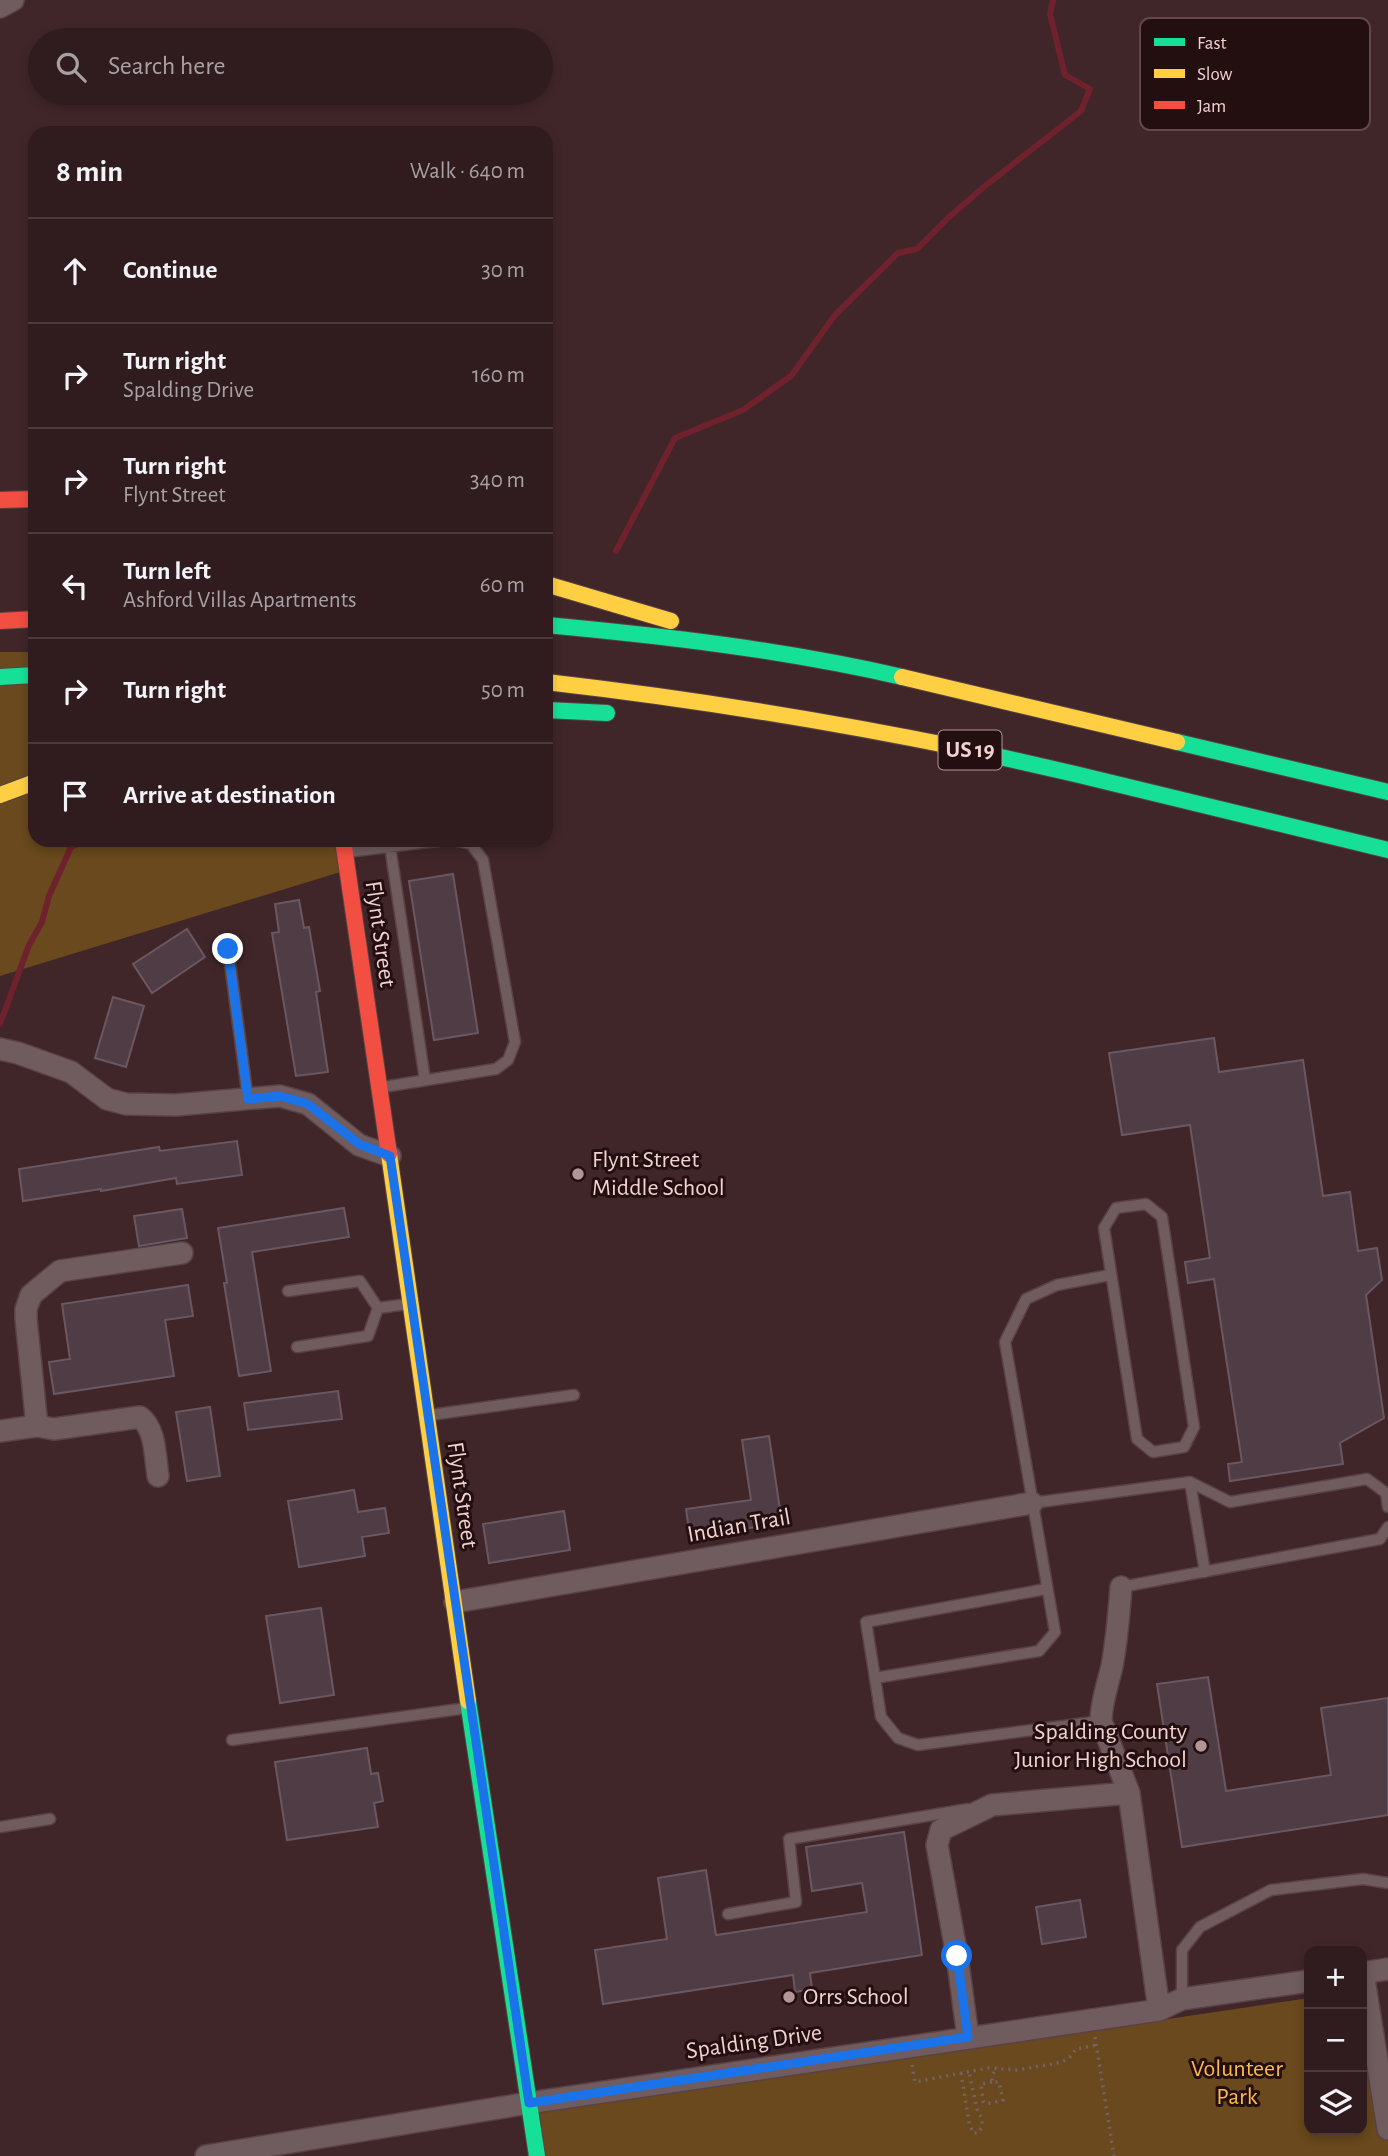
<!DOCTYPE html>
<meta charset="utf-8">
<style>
:root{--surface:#301c1f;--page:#3c292c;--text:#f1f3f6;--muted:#a8a1a4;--line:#4b3a3d}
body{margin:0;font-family:"Alegreya Sans",sans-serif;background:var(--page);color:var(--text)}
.controls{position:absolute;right:21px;bottom:21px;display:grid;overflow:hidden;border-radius:14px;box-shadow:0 4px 10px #0003}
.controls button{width:63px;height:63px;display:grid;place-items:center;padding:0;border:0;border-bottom:2px solid var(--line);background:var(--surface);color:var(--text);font:35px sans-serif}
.stop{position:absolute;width:21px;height:21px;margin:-16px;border:5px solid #1a73e8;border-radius:50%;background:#fff}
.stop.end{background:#1a73e8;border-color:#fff;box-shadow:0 2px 7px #0008}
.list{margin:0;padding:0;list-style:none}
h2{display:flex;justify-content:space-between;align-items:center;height:91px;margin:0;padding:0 28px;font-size:30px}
h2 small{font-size:23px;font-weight:400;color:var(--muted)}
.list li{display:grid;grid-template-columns:46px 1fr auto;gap:21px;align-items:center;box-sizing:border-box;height:105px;padding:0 28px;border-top:2px solid var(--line)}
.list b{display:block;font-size:26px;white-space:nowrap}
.list p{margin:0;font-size:23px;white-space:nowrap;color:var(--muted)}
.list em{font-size:23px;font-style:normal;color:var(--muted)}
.icon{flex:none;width:38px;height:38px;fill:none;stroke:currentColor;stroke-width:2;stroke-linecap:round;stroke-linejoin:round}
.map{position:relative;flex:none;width:1388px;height:2156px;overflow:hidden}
.search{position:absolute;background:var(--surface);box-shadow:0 4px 10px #0003;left:28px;top:28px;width:525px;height:77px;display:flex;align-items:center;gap:18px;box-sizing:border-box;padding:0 24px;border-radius:38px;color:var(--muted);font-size:26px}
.panel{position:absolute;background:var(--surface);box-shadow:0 4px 10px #0003;left:28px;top:126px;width:525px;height:721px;border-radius:21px}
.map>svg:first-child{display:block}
.green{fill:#69491d}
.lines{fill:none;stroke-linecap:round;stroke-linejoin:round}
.stream{stroke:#6f212d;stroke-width:6}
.building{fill:#4f3c44;stroke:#695861;stroke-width:2}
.lane-casing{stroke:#594245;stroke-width:13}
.street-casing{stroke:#594245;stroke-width:24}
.fast-casing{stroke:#594245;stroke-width:18}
.slow-casing{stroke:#594245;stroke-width:18}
.jam-casing{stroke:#594245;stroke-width:18}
.path{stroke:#756364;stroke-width:3.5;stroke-dasharray:2 5;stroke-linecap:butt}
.lane{stroke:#705c5e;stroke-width:10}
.street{stroke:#705c5e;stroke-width:21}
.fast{stroke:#16e098;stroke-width:16}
.slow{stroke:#ffcf43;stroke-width:16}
.jam{stroke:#f24e42;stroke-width:16}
.route{stroke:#1a73e8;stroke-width:9}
.poi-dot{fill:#b39597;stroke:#230f10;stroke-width:2.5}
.labels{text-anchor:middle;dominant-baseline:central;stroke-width:6;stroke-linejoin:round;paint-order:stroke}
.shield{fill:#230f10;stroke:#b39798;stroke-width:2}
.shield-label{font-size:23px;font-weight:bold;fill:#f1d1d2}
.street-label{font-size:24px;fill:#f1d1d2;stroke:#230f10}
.poi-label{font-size:24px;fill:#f1d1d2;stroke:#230f10;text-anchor:start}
.park-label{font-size:24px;fill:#feb94b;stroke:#230f10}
.key{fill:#230f10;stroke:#61494a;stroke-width:2}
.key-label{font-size:19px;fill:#f1d1d2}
</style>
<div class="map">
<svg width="1388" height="2156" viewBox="0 0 1388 2156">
<rect width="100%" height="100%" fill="#402629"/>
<path class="green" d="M0,652h35v188h308l4,30 -347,106z
M1362,1990l26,140v26h-852l-7,-42 780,-116v132h53z"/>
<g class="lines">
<path class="stream" d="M616,551l59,-113 68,-28 48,-34 44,-61 63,-62 19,-4 32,-32 36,-31 96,-75 9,-22 -25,-14 -15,-61 3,-14
M0,1024l29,-79 13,-23 7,-26 22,-49 14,-7"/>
</g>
<path class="building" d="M453,874l25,159 -44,7 -25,-159z
M299,900l5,28 5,-1 11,64 -4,1 12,80 -32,4 -24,-143 7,-1 -4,-28z
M187,929l18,28 -53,36 -19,-29z
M113,997l31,9 -18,61 -31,-9z
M1214,1038l5,34 84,-12 20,136 27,-4 8,59 19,-3 5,32 -16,15 18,123 -44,25 3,21 -113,17 -2,-17 14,-2 -28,-183 -26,4 -3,-21 25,-4 -20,-133 -68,10 -13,-82z
M237,1141l5,34 -65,9 -1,-6 -75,13v-2l-78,12 -4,-32 140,-22 1,4z
M344,1208l5,29 -97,15 19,119 -32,5 -15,-93h3l-9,-55z
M182,1209l5,29 -48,8 -5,-30z
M188,1285l5,31 -28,4 9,56 -120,18 -5,-32 21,-3 -8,-55z
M338,1391l4,28 -94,11 -4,-27z
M210,1407l10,69 -33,5 -11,-69z
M769,1436l13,87 -92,14 -4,-28 65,-9 -9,-60z
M354,1490l4,22 27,-4 4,25 -27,4 3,19 -66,11 -11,-66z
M564,1511l6,39 -81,13 -6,-39z
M321,1608l13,87 -54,8 -14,-87z
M1208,1677l18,114 105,-16 -10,-67 67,-10v117l-206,32 -25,-163z
M367,1748l4,26 7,-1 5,28 -9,2 4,24 -91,13 -12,-78z
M904,1832l18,123 -112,18 2,16 -17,3 -2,-17 -190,29 -8,-54 72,-11 -9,-61 48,-8 10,65 151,-23 -5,-29 -50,8 -6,-44z
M1080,1900l6,37 -44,7 -6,-37z"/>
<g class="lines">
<defs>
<path id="lane" d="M390,846l35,234
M347,852l98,-12
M228,949l20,150
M383,1087l113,-18 12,-9 7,-18 -32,-182 -12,-16 -18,-4
M1146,1204l16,13 32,210 -10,20 -31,5 -16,-13 -33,-211 12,-20z
M288,1291l72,-10 18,27
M297,1347l71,-11 10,-28 30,-4
M430,1415l144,-20
M1190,1482l15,90
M1032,1503l158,-21 40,20 137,-23 19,14 2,14
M1121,1587l259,-48 8,-12
M1046,1589l-180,33 9,56 164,-27 16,-19 -50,-290 21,-43 31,-14 53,-10
M875,1678l6,39 17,21 20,7 183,-24
M232,1740l235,-32
M0,1827l50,-8
M728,1914l68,-12 -7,-63 179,-30
M1182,1999v-49l18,-23 71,-37 92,-11 25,4"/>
<path id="street" d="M0,7l13,-7
M0,1049l18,4 53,19 36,27 19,5 50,1 104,-9 28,8 51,41 31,11
M37,1426l17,3 86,-12c16,12 15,41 18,59
M0,1431l37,-5 -11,-107v-10l5,-14 29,-24 122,-18
M1121,1587c-2,26 -4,53 -9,79 -4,18 -11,36 -11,55l28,72 30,217
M455,1602l577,-99
M1362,1973l26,-4
M1363,1973l25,156
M968,2037l-11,-81 -20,-111 4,-15 51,-25 137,-12
M206,2156l323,-53 630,-93 23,-11 127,-18"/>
<path id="fast" d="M546,625c119,11 239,25 356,52
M0,677l35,-2
M546,710l61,3
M1177,742l211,50
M961,748l114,26 313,76
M468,1701l69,455"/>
<path id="slow" d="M546,584l125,37
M902,677l275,65
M546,682c140,16 277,38 415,66
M0,795l35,-13
M389,1154l79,547"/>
<path id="jam" d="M0,500l35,-1
M0,621l35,-2
M343,840l46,314"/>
</defs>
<use href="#lane" class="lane-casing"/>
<use href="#street" class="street-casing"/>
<use href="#fast" class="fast-casing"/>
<use href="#slow" class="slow-casing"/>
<use href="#jam" class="jam-casing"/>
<path class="path" d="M1095,2037l19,119
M912,2065l3,17 73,-14 30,2 44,-8 8,-5 6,-8 21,-4
M961,2073l8,49 4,11h5l4,-6v-8l-5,-10 -8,-37
M992,2082l-11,2 2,17 3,3 17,-4 -4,-18h-7v-6l5,-9"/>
<use href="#lane" class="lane"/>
<use href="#street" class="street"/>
<use href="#fast" class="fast"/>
<use href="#slow" class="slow"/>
<use href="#jam" class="jam"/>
</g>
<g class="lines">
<path class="route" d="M228,949l20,150 32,-3 28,8 51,40 31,12 139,947 439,-66 -11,-81"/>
</g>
<g class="poi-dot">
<circle cx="578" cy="1174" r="7"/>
<circle cx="1201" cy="1746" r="7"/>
<circle cx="789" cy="1997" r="7"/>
</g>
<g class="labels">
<rect class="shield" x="938.5" y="730.5" width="63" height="39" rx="5"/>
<g class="shield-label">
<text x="970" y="750">US 19</text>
</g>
<g class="street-label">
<text transform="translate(380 934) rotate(82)">Flynt Street</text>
<text transform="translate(462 1495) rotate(82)">Flynt Street</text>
<text transform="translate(739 1526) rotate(-10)">Indian Trail</text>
<text transform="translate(754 2042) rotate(-8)">Spalding Drive</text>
</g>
<g class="poi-label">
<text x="592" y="1160">Flynt Street<tspan x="592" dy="28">Middle School</tspan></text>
<text x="1187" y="1732" text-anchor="end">Spalding County<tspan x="1187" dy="28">Junior High School</tspan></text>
<text x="803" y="1997">Orrs School</text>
</g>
<g class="park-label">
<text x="1237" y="2069">Volunteer<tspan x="1237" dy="28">Park</tspan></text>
</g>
</g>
<rect x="1140" y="18" width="230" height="112" rx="10" class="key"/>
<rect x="1154" y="38" width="31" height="8" fill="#16e098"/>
<rect x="1154" y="69" width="31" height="9" fill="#ffcf43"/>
<rect x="1154" y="101" width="31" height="8" fill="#f24e42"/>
<g class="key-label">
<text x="1197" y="49">Fast</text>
<text x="1197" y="80">Slow</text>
<text x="1197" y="112">Jam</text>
</g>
</svg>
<div class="controls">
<button>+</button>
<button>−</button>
<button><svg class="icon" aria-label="layers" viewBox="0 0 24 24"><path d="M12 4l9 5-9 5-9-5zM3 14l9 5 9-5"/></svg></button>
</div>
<div class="stop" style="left:957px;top:1956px"></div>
<div class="stop end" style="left:228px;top:949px"></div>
<div class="search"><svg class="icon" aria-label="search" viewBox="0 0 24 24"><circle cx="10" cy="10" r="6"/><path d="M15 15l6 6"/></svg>Search here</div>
<section class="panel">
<h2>8 min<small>Walk · 640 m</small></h2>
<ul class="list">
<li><svg class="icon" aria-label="ahead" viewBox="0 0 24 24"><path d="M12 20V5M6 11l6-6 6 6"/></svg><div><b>Continue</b></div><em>30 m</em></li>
<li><svg class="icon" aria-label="right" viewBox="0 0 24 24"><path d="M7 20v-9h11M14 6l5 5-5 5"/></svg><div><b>Turn right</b><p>Spalding Drive</p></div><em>160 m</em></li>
<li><svg class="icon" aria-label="right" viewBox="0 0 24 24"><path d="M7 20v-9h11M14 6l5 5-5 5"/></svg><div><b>Turn right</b><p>Flynt Street</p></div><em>340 m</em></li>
<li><svg class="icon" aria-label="left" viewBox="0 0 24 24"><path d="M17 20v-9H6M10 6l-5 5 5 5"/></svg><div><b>Turn left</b><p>Ashford Villas Apartments</p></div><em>60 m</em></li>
<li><svg class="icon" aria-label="right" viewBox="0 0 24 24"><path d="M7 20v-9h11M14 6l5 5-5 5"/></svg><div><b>Turn right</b></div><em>50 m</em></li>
<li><svg class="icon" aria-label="arrive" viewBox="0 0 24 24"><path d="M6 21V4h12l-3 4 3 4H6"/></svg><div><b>Arrive at destination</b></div></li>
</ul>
</section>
</div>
